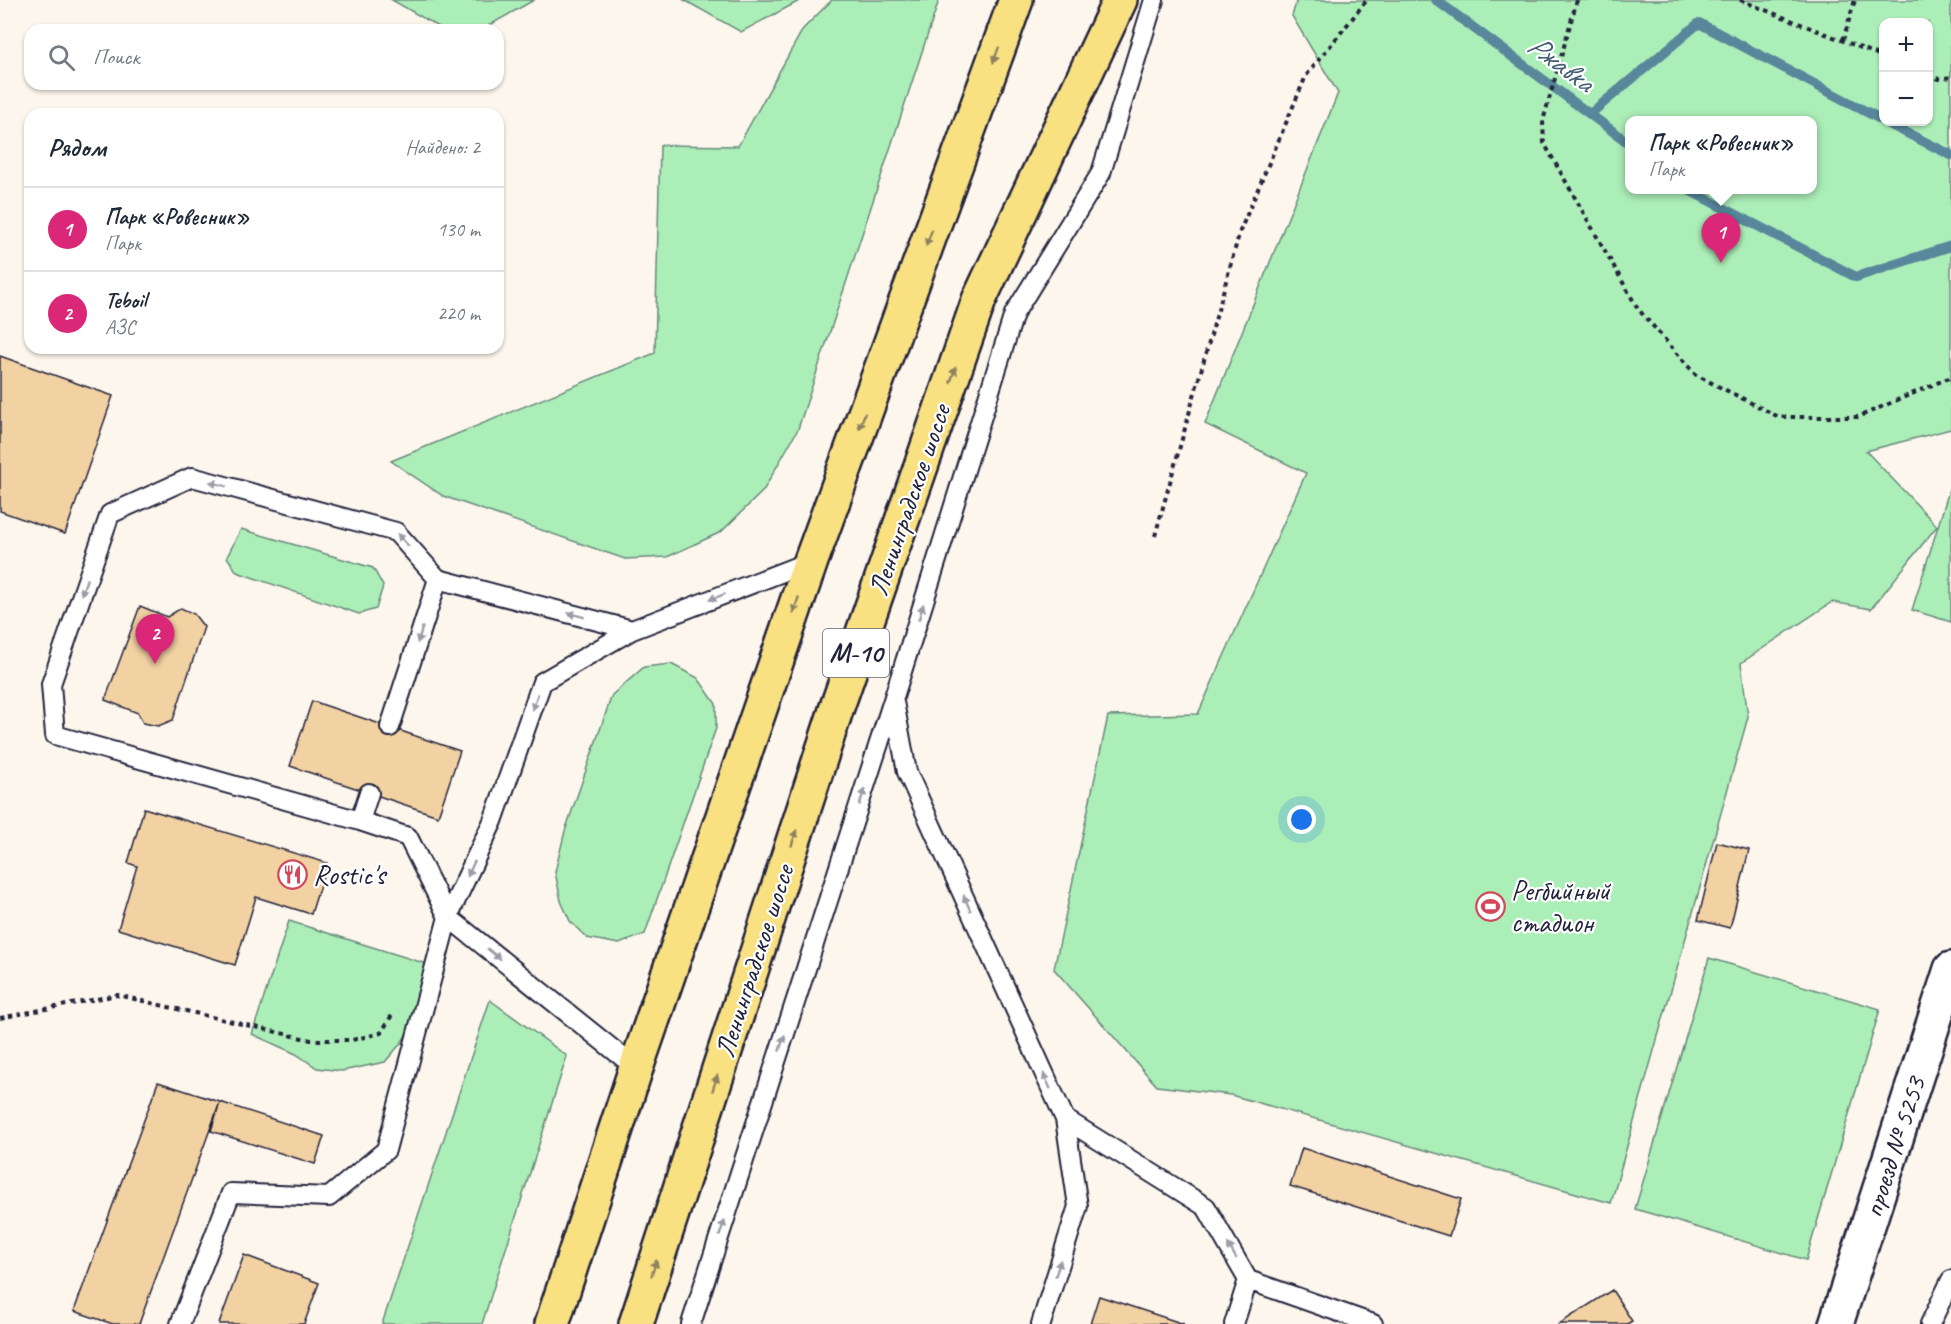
<!DOCTYPE html>
<html lang="ru">
<meta charset="utf-8">
<style>
:root{--surface:#fff;--page:#f6f6f7;--text:#1f2937;--muted:#747a83;--line:#e0e1e3;--accent:#db2777}
body{margin:0;font-family:Caveat,sans-serif;background:var(--page);color:var(--text)}
.controls{position:absolute;right:18px;top:18px;display:grid;overflow:hidden;border-radius:12px;box-shadow:0 2px 4px #0004}
.controls button{width:54px;height:54px;display:grid;place-items:center;padding:0;border:0;border-bottom:2px solid var(--line);background:var(--surface);color:var(--text);font:30px sans-serif}
.you{position:absolute;left:1302px;top:820px;width:21px;height:21px;margin:-15px;border:4px solid #fff;border-radius:50%;background:#1a73e8;box-shadow:0 0 0 9px #1a73e833}
.badge{display:grid;place-items:center;width:39px;height:39px;border-radius:50%;background:var(--accent);color:#fff;font-size:20px;font-weight:700}
.pin{position:absolute;translate:-50% -50px;filter:drop-shadow(0 2px 3px #0008)}
.pin::after{content:'';position:absolute;top:32px;width:21px;height:18px;background:inherit;clip-path:polygon(0 0,100% 0,50% 100%)}
.popup{position:absolute;left:1625px;top:116px;width:192px;height:78px;box-sizing:border-box;display:grid;place-content:center;border-radius:12px;background:var(--surface);filter:drop-shadow(0 2px 4px #0005);font-size:20px;white-space:nowrap;color:var(--muted)}
.popup b{font-size:22px;color:var(--text)}
.popup::after{content:'';position:absolute;left:50%;top:100%;margin-left:-12px;border:12px solid transparent;border-top-color:var(--surface)}
.list{margin:0;padding:0;list-style:none}
h2{display:flex;justify-content:space-between;align-items:center;height:78px;margin:0;padding:0 24px;font-size:26px}
h2 small{font-size:20px;font-weight:400;color:var(--muted)}
.list li{display:grid;grid-template-columns:39px 1fr auto;gap:18px;align-items:center;box-sizing:border-box;height:84px;padding:0 24px;border-top:2px solid var(--line)}
.list b{display:block;font-size:22px;white-space:nowrap}
.list p{margin:0;font-size:20px;white-space:nowrap;color:var(--muted)}
.list em{font-size:20px;font-style:normal;color:var(--muted)}
.icon{flex:none;width:33px;height:33px;fill:none;stroke:currentColor;stroke-width:2;stroke-linecap:round;stroke-linejoin:round}
.map{position:relative;flex:none;width:1951px;height:1324px;overflow:hidden}
.search{position:absolute;background:var(--surface);box-shadow:0 2px 4px #0004;left:24px;top:24px;width:480px;height:66px;display:flex;align-items:center;gap:15px;box-sizing:border-box;padding:0 21px;border-radius:18px;color:var(--muted);font-size:22px}
.panel{position:absolute;background:var(--surface);box-shadow:0 2px 4px #0004;left:24px;top:108px;width:480px;height:246px;border-radius:18px}
.map>svg:first-child{display:block}
.green{fill:#aceeb8;stroke:#67887a;stroke-width:1.5;fill-rule:evenodd}
.lines{fill:none;stroke-linecap:round;stroke-linejoin:round}
.stream{stroke:#58869b;stroke-width:10}
.building{fill:#f2d1a3;stroke:#22223b;stroke-width:1.5}
.service-casing{stroke:#22223b;stroke-width:22}
.minor-casing{stroke:#22223b;stroke-width:38}
.trunk-casing{stroke:#22223b;stroke-width:38}
.path{stroke:#22223b;stroke-width:4;stroke-dasharray:4.5 4.5;stroke-linecap:butt}
.service{stroke:#fff;stroke-width:18}
.minor{stroke:#fff;stroke-width:33}
.trunk{stroke:#f9e181;stroke-width:33}
.oneway{fill:#8e825e}
.oneway2{fill:#9c9ca7}
.labels{text-anchor:middle;dominant-baseline:central;stroke-width:4.5;stroke-linejoin:round;paint-order:stroke}
.shield{fill:#fff;stroke:#646476;stroke-width:1.5}
.shield-label{font-size:27px;font-weight:bold;fill:#22223b}
.street-label{font-size:28px;fill:#22223b;stroke:#fff}
.poi-label{font-size:28px;fill:#22223b;stroke:#fff;text-anchor:start}
.water-label{font-size:30px;font-style:italic;fill:#425c73;stroke:#fff}
</style>
<div class="map">
<svg width="1951" height="1324" viewBox="0 0 1951 1324">
<rect width="100%" height="100%" fill="#fcf6ed"/>
<filter id="ink" filterUnits="userSpaceOnUse"><feTurbulence type="fractalNoise" baseFrequency=".0167" numOctaves="2"/><feDisplacementMap in="SourceGraphic" scale="12" xChannelSelector="R" yChannelSelector="G"/><feConvolveMatrix kernelMatrix="1 2 1 2 8 2 1 2 1" color-interpolation-filters="sRGB"/></filter>
<g filter="url(#ink)">
<path class="green" d="M392,0h142l-53,30h-37z
M684,0h117l-60,32z
M832,0h107l-141,429 -35,62 -42,41 -54,25 -42,2 -182,-63 -52,-35 264,-108 5,-208 78,1 65,-117z
M1297,0h654v429l-85,22 71,75 -66,83 -39,-7 -91,61 7,54 -137,486 -380,-108 -74,-9 -103,-117 54,-253 90,-2 108,-241 -101,-49 133,-331 -46,-77zM1884,22h44v100h-44zM1630,121h182v69h-182z
M1951,484v138l-39,-12z
M241,529l132,39 10,18 -7,23 -17,5 -122,-42 -10,-15z
M671,664l27,14 18,26v24l-71,206 -26,10 -32,-6 -17,-17 -9,-20 -6,-29 10,-41 47,-136 32,-28z
M289,921l141,44 -11,46 -17,31 -17,20 -43,9 -25,-3 -21,-14 -44,-20z
M1709,958l171,51 -74,251 -171,-51z
M490,1000l77,56 -85,268h-100z"/>
<g class="lines">
<path class="stream" d="M1436,0l194,144
M1590,114l109,-91 185,98
M1885,122l66,33
M1689,190l167,87 95,-31"/>
</g>
<path class="building" d="M0,356l113,40 -48,138 -65,-23z
M140,606l27,11 14,-9 13,6 10,13 -31,93 -15,6 -15,-3 -5,-10 -33,-13z
M312,701l148,50 -22,65 -148,-50z
M144,808l183,55 -16,51 -55,-17 -21,68 -117,-36 19,-63 -9,-3z
M1717,842l32,8 -19,78 -32,-8z
M158,1082l62,20 -81,222h-26l-39,-13z
M220,1102l104,34 -9,28 -104,-33z
M1302,1148l159,51 -12,37 -159,-50z
M244,1255l75,28 -15,41h-85z
M1612,1290l20,31 -5,3h-68z
M1099,1296l85,28h-94z"/>
<g class="lines">
<defs>
<path id="service" d="M632,630l-194,-51 -42,-47 -204,-55 -82,37 -59,170 4,51 305,86 48,16 40,80 188,151
M894,702l13,70 158,347 13,87 -37,118
M390,727l48,-148
M360,821l9,-28
M1065,1119l141,88 42,73 -14,44
M1248,1280l125,44
M180,1324l51,-131 98,4 57,-47 62,-233 45,-96 49,-139 90,-52 179,-69
M691,1324l202,-624 121,-386 87,-141 53,-173
M1930,1324l21,-44"/>
<path id="minor" d="M1836,1324l115,-355"/>
<path id="trunk" d="M552,1324l84,-256 175,-507 205,-561
M636,1324l201,-617 142,-407 141,-300"/>
</defs>
<use href="#service" class="service-casing"/>
<use href="#minor" class="minor-casing"/>
<use href="#trunk" class="trunk-casing"/>
<path class="path" d="M1577,0l-34,121 1,22 94,166 58,66 83,42h79l93,-40
M1740,0l144,57
M1843,40l12,-40
M1928,75l11,4 12,-2
M1155,536l85,-305 66,-155 61,-76
M0,1018l117,-23 194,45h41l29,-7 11,-18"/>
<use href="#service" class="service"/>
<use href="#minor" class="minor"/>
<use href="#trunk" class="trunk"/>
</g>
<defs><path id="oneway-solid" d="M-6-.8H1V-3.2L6.5 0L1 3.2V.8H-6Z" transform="scale(1.5)"/></defs>
<g class="oneway">
<use href="#oneway-solid" transform="translate(996 55) rotate(110)"/>
<use href="#oneway-solid" transform="translate(929 238) rotate(110)"/>
<use href="#oneway-solid" transform="translate(953 375) rotate(-71)"/>
<use href="#oneway-solid" transform="translate(862 421) rotate(110)"/>
<use href="#oneway-solid" transform="translate(796 605) rotate(109)"/>
<use href="#oneway-solid" transform="translate(794 838) rotate(-72)"/>
<use href="#oneway-solid" transform="translate(715 1083) rotate(-72)"/>
<use href="#oneway-solid" transform="translate(654 1268) rotate(-72)"/>
</g>
<g class="oneway2">
<use href="#oneway-solid" transform="translate(218 484) rotate(-165)"/>
<use href="#oneway-solid" transform="translate(403 540) rotate(-132)"/>
<use href="#oneway-solid" transform="translate(84 587) rotate(109)"/>
<use href="#oneway-solid" transform="translate(717 597) rotate(159)"/>
<use href="#oneway-solid" transform="translate(921 612) rotate(-73)"/>
<use href="#oneway-solid" transform="translate(576 615) rotate(-165)"/>
<use href="#oneway-solid" transform="translate(420 635) rotate(108)"/>
<use href="#oneway-solid" transform="translate(535 702) rotate(109)"/>
<use href="#oneway-solid" transform="translate(862 797) rotate(-72)"/>
<use href="#oneway-solid" transform="translate(471 869) rotate(115)"/>
<use href="#oneway-solid" transform="translate(967 903) rotate(-114)"/>
<use href="#oneway-solid" transform="translate(494 954) rotate(39)"/>
<use href="#oneway-solid" transform="translate(782 1043) rotate(-72)"/>
<use href="#oneway-solid" transform="translate(1047 1081) rotate(-114)"/>
<use href="#oneway-solid" transform="translate(722 1228) rotate(-72)"/>
<use href="#oneway-solid" transform="translate(1232 1251) rotate(-120)"/>
<use href="#oneway-solid" transform="translate(1058 1268) rotate(-73)"/>
</g>
</g>
<defs>
<symbol id="restaurant-ring" viewBox="-11 -11 22 22"><circle r="9.5" fill="#fff" stroke="#d1495b" stroke-width="1.5"/><path d="M-5-6h1v4h1v-4h1v4h1v-4h1v5L-1.5 .5V6h-2V.5L-5-1ZM5-6V6H3V1.5H1.5Q1.5-4 5-6Z" fill="#d1495b"/></symbol>
<symbol id="stadium-ring" viewBox="-11 -11 22 22"><circle r="9.5" fill="#fff" stroke="#d1495b" stroke-width="1.5"/><path d="M0-5a6.5 5 0 1 0 0 10a6.5 5 0 1 0 0-10ZM-3.5-1.8h7v3.6h-7Z" fill="#d1495b"/></symbol>
</defs>
<g fill-rule="evenodd">
<use href="#restaurant-ring" x="276" y="858" width="33" height="33"/>
<use href="#stadium-ring" x="1474" y="890" width="33" height="33"/>
</g>
<g class="labels">
<rect class="shield" x="823" y="629" width="66" height="48" rx="4.5"/>
<g class="shield-label">
<text x="856" y="653">М-10</text>
</g>
<g class="street-label">
<text transform="translate(909 500) rotate(-71)">Ленинградское шоссе</text>
<text transform="translate(754 961) rotate(-72)">Ленинградское шоссе</text>
<text transform="translate(1894 1147) rotate(-72)">проезд № 5253</text>
</g>
<g class="poi-label">
<text x="313" y="874">Rostic's</text>
<text x="1511" y="890">Регбийный<tspan x="1511" dy="32">стадион</tspan></text>
</g>
<g class="water-label">
<text transform="translate(1561 63) rotate(37)">Ржавка</text>
</g>
</g>
</svg>
<div class="controls">
<button>+</button>
<button>−</button>
</div>
<div class="you"></div>
<div class="pin badge" style="left:1721px;top:263px">1</div>
<div class="popup"><b>Парк «Ровесник»</b>Парк</div>
<div class="pin badge" style="left:155px;top:664px">2</div>
<div class="search"><svg class="icon" aria-label="search" viewBox="0 0 24 24"><circle cx="10" cy="10" r="6"/><path d="M15 15l6 6"/></svg>Поиск</div>
<section class="panel">
<h2>Рядом<small>Найдено: 2</small></h2>
<ul class="list">
<li><span class="badge">1</span><div><b>Парк «Ровесник»</b><p>Парк</p></div><em>130 m</em></li>
<li><span class="badge">2</span><div><b>Teboil</b><p>АЗС</p></div><em>220 m</em></li>
</ul>
</section>
</div>
